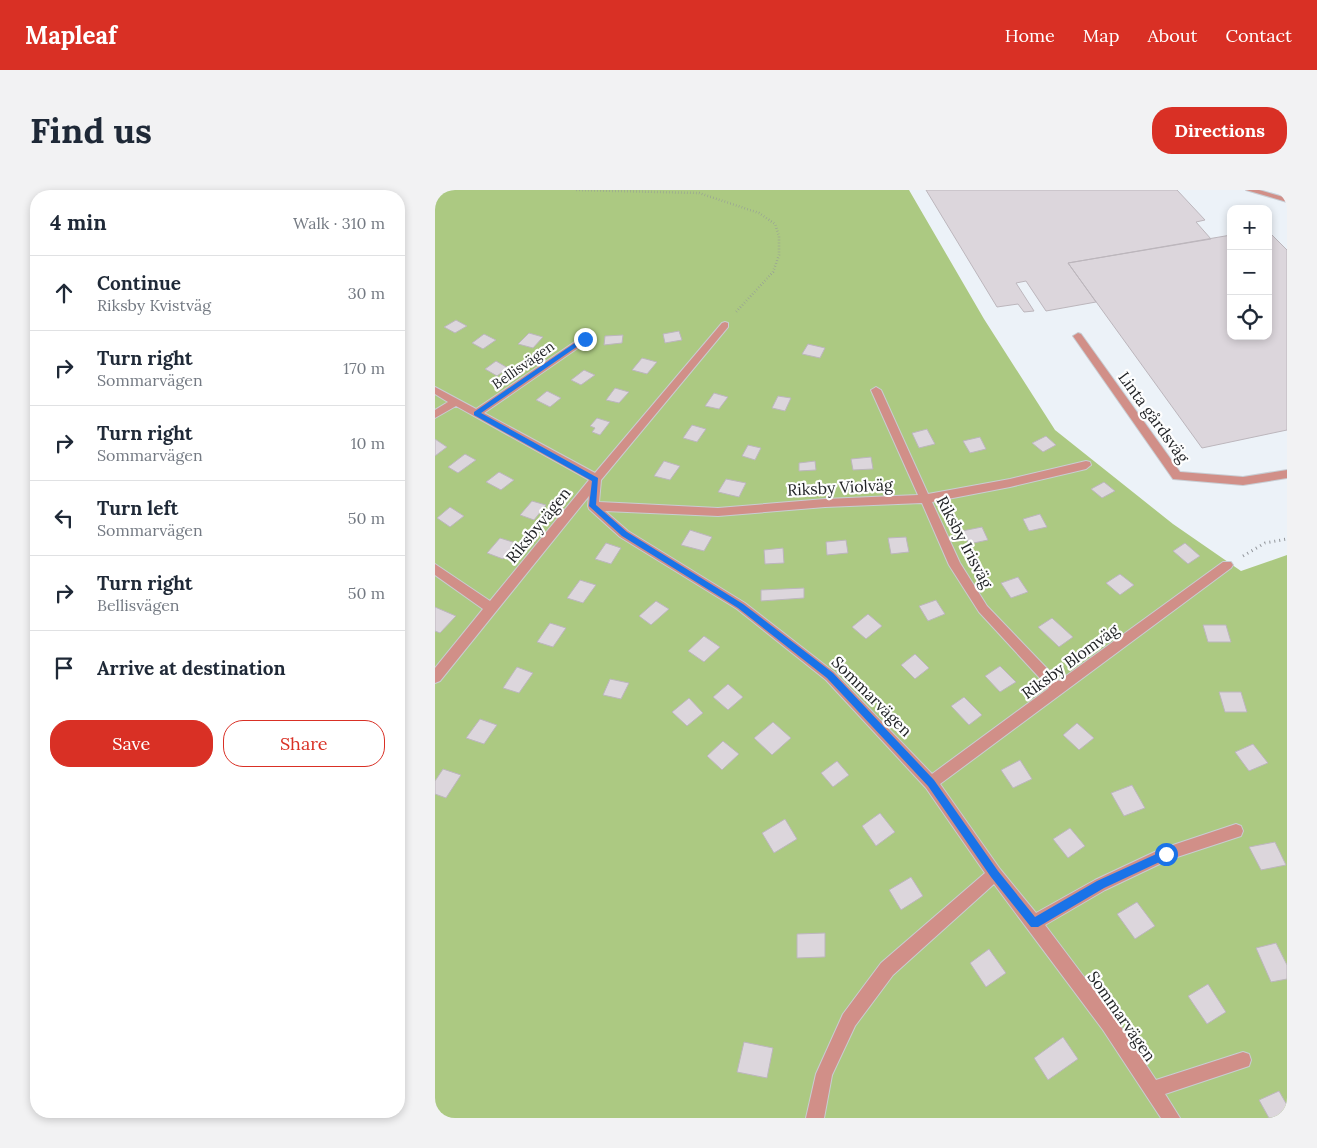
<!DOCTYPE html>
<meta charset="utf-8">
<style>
:root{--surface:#fff;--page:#f2f2f3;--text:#1f2937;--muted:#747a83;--line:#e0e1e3;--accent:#d93025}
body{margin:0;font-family:Lora,serif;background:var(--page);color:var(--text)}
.controls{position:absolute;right:15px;top:15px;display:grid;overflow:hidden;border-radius:10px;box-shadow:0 2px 8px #0003}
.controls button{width:45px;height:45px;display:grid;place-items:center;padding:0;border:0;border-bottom:1px solid var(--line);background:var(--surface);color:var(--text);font:25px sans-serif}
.stop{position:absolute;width:15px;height:15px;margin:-11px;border:4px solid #1a73e8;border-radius:50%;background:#fff}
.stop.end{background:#1a73e8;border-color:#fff;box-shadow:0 1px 5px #0008}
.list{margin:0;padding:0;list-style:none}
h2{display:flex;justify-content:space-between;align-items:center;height:65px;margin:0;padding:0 20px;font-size:21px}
h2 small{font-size:16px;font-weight:400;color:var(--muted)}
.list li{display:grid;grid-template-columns:32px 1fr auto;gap:15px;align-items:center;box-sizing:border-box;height:75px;padding:0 20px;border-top:1px solid var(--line)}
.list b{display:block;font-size:19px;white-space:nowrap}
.list p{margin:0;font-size:16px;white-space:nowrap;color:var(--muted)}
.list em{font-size:16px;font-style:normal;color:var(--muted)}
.actions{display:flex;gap:10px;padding:15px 20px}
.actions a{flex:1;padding:11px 0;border:1px solid var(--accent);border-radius:20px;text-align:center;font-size:18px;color:var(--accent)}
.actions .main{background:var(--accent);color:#fff}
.icon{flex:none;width:28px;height:28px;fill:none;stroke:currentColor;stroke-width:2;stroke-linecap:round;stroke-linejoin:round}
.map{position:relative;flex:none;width:852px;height:928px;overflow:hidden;border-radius:20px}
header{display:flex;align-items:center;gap:30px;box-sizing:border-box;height:70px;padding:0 25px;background:var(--accent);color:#fff}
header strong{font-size:24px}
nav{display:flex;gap:28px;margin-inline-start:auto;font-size:18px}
.intro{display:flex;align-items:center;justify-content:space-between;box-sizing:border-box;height:120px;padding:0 30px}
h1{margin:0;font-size:35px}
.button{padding:12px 22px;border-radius:20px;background:var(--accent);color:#fff;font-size:18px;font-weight:700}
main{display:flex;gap:30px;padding:0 30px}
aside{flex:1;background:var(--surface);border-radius:20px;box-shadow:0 2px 8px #0003}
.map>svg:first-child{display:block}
.green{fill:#acc982}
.building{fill:#dcd6dc;stroke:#bcb6bc}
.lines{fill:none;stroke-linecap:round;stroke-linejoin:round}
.minor-casing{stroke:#c8cdd3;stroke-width:2}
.path-far1{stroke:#92969b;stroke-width:2.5;stroke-dasharray:0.5 2.5;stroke-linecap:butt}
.path{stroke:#92969b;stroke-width:3;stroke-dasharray:1 4;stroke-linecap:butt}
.minor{fill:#d18f88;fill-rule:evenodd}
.route{fill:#1a73e8}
.labels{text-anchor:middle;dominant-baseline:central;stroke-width:4.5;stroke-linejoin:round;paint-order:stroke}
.far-street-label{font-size:14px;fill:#232528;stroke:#fefefe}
.street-label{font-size:16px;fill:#232528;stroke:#fefefe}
</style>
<header>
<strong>Mapleaf</strong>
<nav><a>Home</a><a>Map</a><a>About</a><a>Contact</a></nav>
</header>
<div class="intro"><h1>Find us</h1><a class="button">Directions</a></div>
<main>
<aside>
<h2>4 min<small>Walk · 310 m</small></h2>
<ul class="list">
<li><svg class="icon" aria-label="ahead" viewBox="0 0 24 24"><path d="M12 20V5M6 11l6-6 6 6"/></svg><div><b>Continue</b><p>Riksby Kvistväg</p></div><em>30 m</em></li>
<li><svg class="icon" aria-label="right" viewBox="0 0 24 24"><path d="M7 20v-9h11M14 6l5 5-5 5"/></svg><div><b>Turn right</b><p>Sommarvägen</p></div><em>170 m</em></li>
<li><svg class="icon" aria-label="right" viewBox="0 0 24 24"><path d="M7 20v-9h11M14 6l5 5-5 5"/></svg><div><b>Turn right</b><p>Sommarvägen</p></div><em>10 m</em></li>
<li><svg class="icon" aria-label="left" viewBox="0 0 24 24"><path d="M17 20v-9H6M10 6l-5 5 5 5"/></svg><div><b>Turn left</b><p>Sommarvägen</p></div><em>50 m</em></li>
<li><svg class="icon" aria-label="right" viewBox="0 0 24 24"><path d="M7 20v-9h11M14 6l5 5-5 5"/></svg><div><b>Turn right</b><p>Bellisvägen</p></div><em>50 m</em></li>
<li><svg class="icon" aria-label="arrive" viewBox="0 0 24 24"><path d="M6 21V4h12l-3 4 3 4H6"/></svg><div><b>Arrive at destination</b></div></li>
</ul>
<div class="actions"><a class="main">Save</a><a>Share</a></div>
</aside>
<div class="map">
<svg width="852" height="928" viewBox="0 0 852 928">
<rect width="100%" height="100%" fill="#ecf2f8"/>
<path class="green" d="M0,0h474l75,129 71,111 118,94 68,47 46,-16v563h-852z"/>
<path class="building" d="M491,0h251l28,30 -9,2 15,17 -143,24 28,39 -50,9 -20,-30 -10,2 18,28 -10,1 -6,-8 -21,3z
M833,41l19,19v180l-85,18 -134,-185 163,-28v101h37z
M21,130l11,6 -12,7 -11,-6z
M244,141l3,9 -17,3 -2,-9z
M94,143l14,4 -10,11 -15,-4z
M49,144l12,6 -13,9 -11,-6z
M188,145l-1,8 -18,2 1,-9z
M373,154l17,4 -5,10 -18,-4z
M207,168l15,4 -10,12 -15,-4z
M61,171l12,7 -11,8 -12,-7z
M149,180l11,5 -14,10 -10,-5z
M180,198l14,4 -10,11 -13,-3z
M112,201l14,7 -11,9 -14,-7z
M279,203l14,4 -9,12 -14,-3z
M343,206l13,2 -6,13 -13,-3z
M162,228l13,4 -10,13 -8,-3 3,-4 -5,-2z
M257,235l14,4 -9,13 -14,-4z
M492,239l8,15 -16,4 -7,-15z
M611,246l10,9 -13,7 -11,-9z
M545,247l6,12 -16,4 -7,-12z
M0,249l12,8 -12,9z
M313,255l13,3 -6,12 -13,-4z
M30,264l11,6 -18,13 -10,-6z
M436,267l2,12 -20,1 -2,-11z
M229,271l16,5 -10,14 -16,-4z
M380,271l1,9 -17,1v-8z
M64,282l15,8 -13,10 -15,-8z
M291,289l20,4 -7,14 -21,-5z
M669,292l11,9 -13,7 -11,-9z
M97,311l14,4 -12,15 -14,-5z
M15,317l14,9 -14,11 -13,-9z
M605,324l7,13 -18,4 -6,-12z
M547,337l6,13 -19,4 -7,-13z
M255,340l22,7 -8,14 -23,-6z
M471,347l3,15 -18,2 -3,-16z
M65,348l16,5 -13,16 -16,-6z
M411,350l2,13 -21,2 -1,-13z
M171,353l15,5 -10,16 -16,-5z
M750,353l15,13 -12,8 -15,-13z
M348,358l1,15 -19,1 -1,-14z
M685,384l14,11 -14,10 -14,-12z
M583,387l10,15 -17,6 -10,-15z
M145,390l16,5 -13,18 -16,-5z
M369,398v10l-43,3v-11z
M501,410l9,14 -17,7 -9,-15z
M221,411l13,8 -18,16 -12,-9z
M0,417l21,9 -16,17 -5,-2z
M433,424l14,12 -16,13 -14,-12z
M617,428l21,19 -14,10 -21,-20z
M115,433l16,5 -13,19 -16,-5z
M768,435h23l5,17h-23z
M269,446l16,11 -16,15 -16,-11z
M480,464l14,14 -14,11 -14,-14z
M565,476l16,16 -16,10 -15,-16z
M82,477l16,6 -14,20 -16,-5z
M175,489l19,4 -8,16 -18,-4z
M293,494l15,13 -15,13 -15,-13z
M784,502h22l6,20h-22z
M529,507l18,18 -13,10 -18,-19z
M254,508l14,15 -16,13 -15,-14z
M45,529l17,6 -13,19 -18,-6z
M338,532l18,16 -19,17 -18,-17z
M642,533l17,15 -15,12 -16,-15z
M288,551l16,13 -17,16 -15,-14z
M818,554l15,19 -19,8 -14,-19z
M585,570l12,19 -19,9 -12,-18z
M402,571l12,14 -16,12 -12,-14z
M8,579l18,6 -15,23 -11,-4v-13z
M697,595l13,23 -21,8 -13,-23z
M445,623l15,19 -19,14 -14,-20z
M350,629l12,20 -23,14 -12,-20z
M635,638l15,18 -17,12 -15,-19z
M840,652l11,23 -25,5 -12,-23z
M476,687l12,19 -22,14 -12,-20z
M702,712l18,24 -20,13 -18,-25z
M390,743v24l-28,1v-24z
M841,753l11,22v14l-16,3 -15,-34z
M554,759l17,24 -20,14 -16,-24z
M773,794l18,28 -19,12 -19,-28z
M628,847l15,22 -30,21 -14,-22z
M309,852l29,6 -6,30 -30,-6z
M844,901l8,14v13h-18l-10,-18z"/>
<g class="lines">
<defs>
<path id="minor" d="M811,0h13l28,8v4z
M290,132l3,1v4l-127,153 -2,22 119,6 107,-9 93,-4 -47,-105 5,-3 5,3 47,104 82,-15 76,-18 4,1 1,3 -5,4 -76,18 -78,15 28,61 27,43 72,75 164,-119h8l2,3 -2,3 -291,216 60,85 36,44 59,-33 66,-31 75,-25 5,2 2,5 -2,5 -73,24 -63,30 -60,35 70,93 41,62 87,-28 6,2 2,6 -2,6 -84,28 15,24h-19l-58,-88 -109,-146 -101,91 -38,51 -23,49 -8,43h-18l10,-44 27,-60 38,-51 104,-90 -59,-85 -100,-108 -89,-71 -117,-72 -31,-28 -1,-3 1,-10 -149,185 -5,2v-15l48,-59 -48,-34v-11l55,37 99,-121 -133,-74 -21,12v-8l13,-8 -13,-8v-7l41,22 106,-72h6v4l-104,72 111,60 127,-150zM487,313l27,62 30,47 70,76 -117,86 -98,-102 -89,-69 -117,-72 -23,-20 113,5 107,-9z
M643,143l3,1 99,138 63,5 44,-7v8l-44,7 -70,-6 -100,-143z"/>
</defs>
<use href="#minor" class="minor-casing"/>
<path class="path-far1" d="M141,0l123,3 60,20 16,11 4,12v19l-6,17 -38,41"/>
<path class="path" d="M808,366l22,-13 22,-4"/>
<use href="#minor" class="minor"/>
</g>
<path class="route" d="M147,148l6,1 -107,74 117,65 -2,27 31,27 116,72 90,69 101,107 64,91 37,46 62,-36 66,-30h7v6l-66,31 -66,39h-7l-40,-50 -63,-91 -101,-108 -89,-70 -116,-72 -33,-30 3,-25 -118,-66v-3z"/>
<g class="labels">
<g class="far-street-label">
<text transform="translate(88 175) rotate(-35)">Bellisvägen</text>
</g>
<g class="street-label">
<text transform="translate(719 227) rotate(54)">Linta gårdsväg</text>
<text transform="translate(405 297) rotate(-3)">Riksby Violväg</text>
<text transform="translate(103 335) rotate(-51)">Riksbyvägen</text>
<text transform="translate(530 352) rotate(62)">Riksby Irisväg</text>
<text transform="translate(635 471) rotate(-36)">Riksby Blomväg</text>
<text transform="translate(437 506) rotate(45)">Sommarvägen</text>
<text transform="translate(687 826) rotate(55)">Sommarvägen</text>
</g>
</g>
</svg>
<div class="controls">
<button>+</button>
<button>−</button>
<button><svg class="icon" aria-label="locate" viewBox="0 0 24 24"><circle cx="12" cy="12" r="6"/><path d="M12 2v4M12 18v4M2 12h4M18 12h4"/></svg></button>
</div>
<div class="stop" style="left:731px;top:664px"></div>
<div class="stop end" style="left:150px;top:149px"></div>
</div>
</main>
